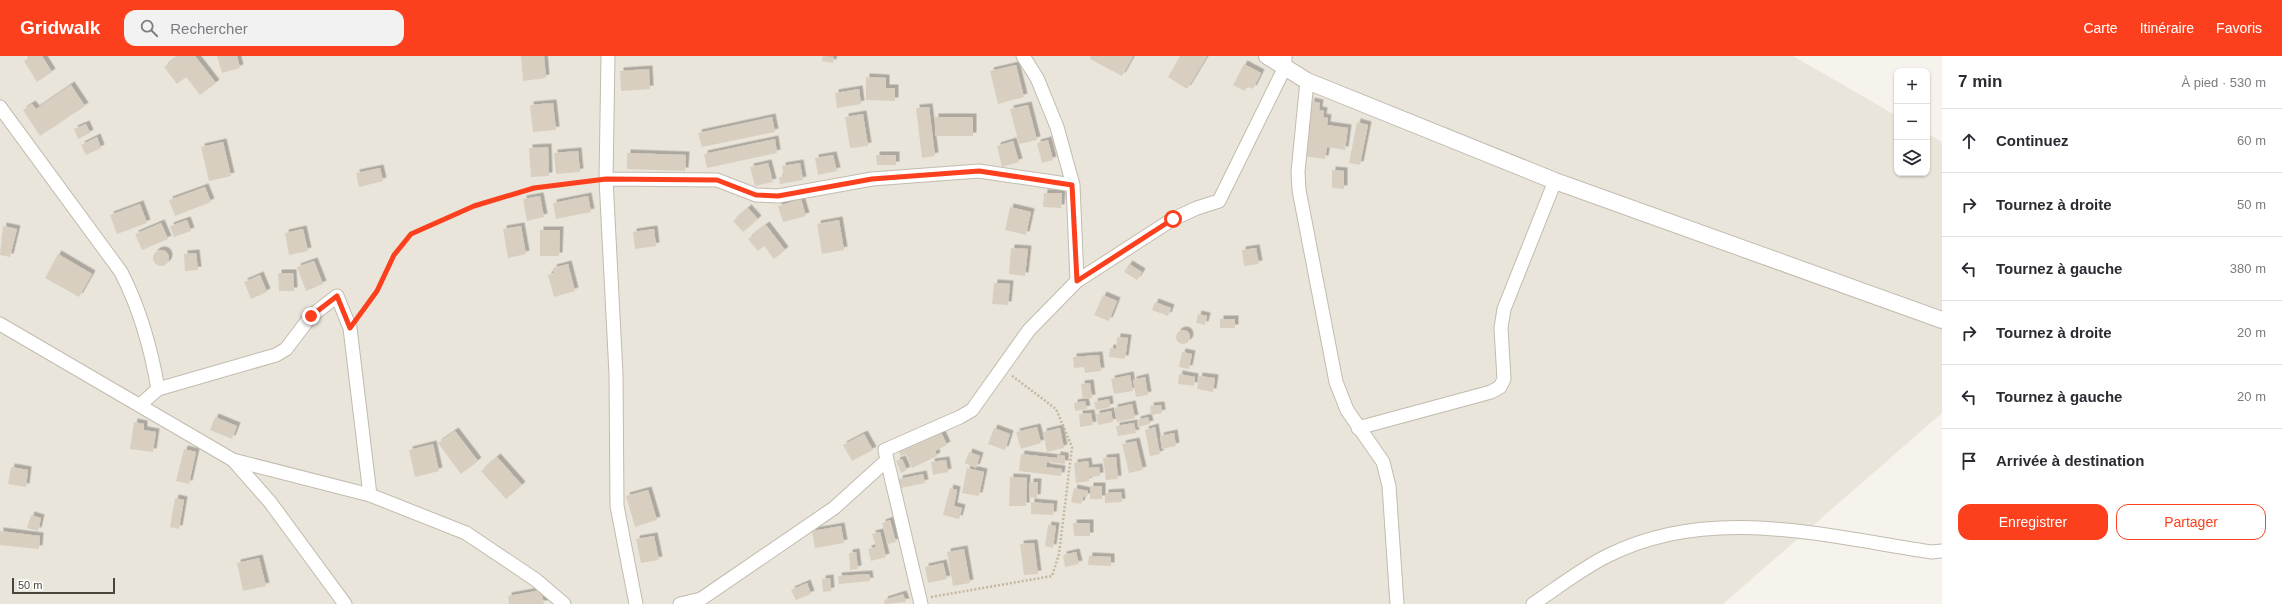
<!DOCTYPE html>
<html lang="fr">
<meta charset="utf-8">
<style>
:root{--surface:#fff;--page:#f2f2f3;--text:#2b2b33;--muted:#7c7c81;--line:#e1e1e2;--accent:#fc3f1d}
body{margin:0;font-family:Arial,sans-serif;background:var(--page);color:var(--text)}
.controls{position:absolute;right:12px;top:12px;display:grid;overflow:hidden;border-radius:8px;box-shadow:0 1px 3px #0004}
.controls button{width:36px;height:36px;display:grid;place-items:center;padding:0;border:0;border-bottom:1px solid var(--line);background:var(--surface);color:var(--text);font:20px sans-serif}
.scale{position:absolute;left:12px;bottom:10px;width:103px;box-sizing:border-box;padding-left:4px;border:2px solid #4b4439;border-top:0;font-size:11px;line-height:14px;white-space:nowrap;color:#4b4439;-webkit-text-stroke:3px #fff;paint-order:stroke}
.stop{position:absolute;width:12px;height:12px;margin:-9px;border:3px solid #fc3f1d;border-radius:50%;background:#fff}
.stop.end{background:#fc3f1d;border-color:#fff;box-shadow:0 1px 4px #0008}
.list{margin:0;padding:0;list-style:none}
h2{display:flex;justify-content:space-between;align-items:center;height:52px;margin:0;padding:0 16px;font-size:17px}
h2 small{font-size:13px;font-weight:400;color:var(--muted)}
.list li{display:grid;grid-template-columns:26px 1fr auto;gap:12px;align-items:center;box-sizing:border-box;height:64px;padding:0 16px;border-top:1px solid var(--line)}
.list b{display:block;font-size:15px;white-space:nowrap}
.list em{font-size:13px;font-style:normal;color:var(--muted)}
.actions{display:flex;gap:8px;padding:12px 16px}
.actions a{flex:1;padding:9px 0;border:1px solid var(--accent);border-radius:12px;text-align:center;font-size:14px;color:var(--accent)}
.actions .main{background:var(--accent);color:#fff}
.icon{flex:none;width:22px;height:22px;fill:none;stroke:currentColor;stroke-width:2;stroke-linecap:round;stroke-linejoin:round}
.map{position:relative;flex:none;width:1942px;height:548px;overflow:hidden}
header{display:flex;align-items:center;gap:24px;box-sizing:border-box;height:56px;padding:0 20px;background:var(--accent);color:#fff}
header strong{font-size:19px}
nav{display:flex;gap:22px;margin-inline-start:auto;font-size:14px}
.search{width:280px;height:36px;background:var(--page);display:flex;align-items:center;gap:10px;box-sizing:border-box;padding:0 14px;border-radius:12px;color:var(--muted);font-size:15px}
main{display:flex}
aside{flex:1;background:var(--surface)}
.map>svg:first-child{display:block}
.residential{fill:#eae5da}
.building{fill:#d8cfc1;filter:url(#shadow)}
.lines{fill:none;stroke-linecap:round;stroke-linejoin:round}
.minor-casing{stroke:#c2bbae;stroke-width:15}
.tertiary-casing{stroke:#c2bbae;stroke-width:18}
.path{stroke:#c4b79f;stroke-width:2.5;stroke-dasharray:2 2;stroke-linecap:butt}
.minor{stroke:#fff;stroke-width:13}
.tertiary{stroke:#fff;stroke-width:16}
.route{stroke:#fc3f1d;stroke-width:5}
</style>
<header>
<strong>Gridwalk</strong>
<div class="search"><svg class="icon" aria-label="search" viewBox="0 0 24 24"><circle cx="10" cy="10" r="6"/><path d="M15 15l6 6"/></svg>Rechercher</div>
<nav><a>Carte</a><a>Itinéraire</a><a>Favoris</a></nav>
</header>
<main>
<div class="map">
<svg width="1942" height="548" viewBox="0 0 1942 548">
<defs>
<filter id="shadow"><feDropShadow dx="3.5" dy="-3.5" stdDeviation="0" flood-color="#0004"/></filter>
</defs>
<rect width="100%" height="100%" fill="#f6f3ec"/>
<path class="residential" d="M0,0h1793l104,60v57h30v-40l15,9v271l-219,191h-1723z"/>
<path class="building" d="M31,0h11l10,16 -15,10 -13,-21z
M178,0h17l21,27 -16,12 -14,-18 -9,7 -13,-17z
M217,0h20l3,12 -18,5z
M521,0h23l2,22 -23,3z
M823,0l11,1 -1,6 -11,-2z
M1091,0h42l-11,20 -32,-17z
M1180,0h27l-20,33 -19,-12z
M1244,8l17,9 -8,16 -6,-3 -2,5 -12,-6z
M1016,9l8,32 -26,7 -8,-33z
M649,13l1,20 -29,2 -1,-20z
M866,21l20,1v10h9v13l-29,-1z
M71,29l14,21 -45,30 -17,-26 9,-6 4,5z
M859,33l2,15 -24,4 -2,-15z
M1311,45l9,2 -1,7 5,1 -1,6 5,1 -1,7 21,3 -3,22 -18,-3 -2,12 -22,-3z
M553,47l3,27 -23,2 -3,-27z
M1028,49l9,35 -18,4 -9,-35z
M929,51l6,49 -13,2 -6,-50z
M863,58l5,32 -18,2 -5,-31z
M772,61l3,15 -73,15 -4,-14z
M935,61h38v19h-38z
M1357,66l11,3 -8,40 -11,-2z
M86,68l4,9 -12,6 -4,-10z
M97,81l4,11 -15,7 -5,-10z
M775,83l2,14 -70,15 -3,-14z
M1048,84l5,20 -11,3 -5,-20z
M1013,85l6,21 -17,5 -5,-21z
M223,86l8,34 -22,5 -8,-34z
M548,91l1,29 -18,1 -2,-29z
M578,95l2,21 -24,2 -2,-21z
M627,97l59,2 -1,16 -58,-2z
M833,99l4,16 -19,4 -3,-17z
M876,99h20v10h-19z
M768,107l5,19 -18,4 -5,-19z
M800,107l3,17 -23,4 -1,-7h5l-2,-11z
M380,112l3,13 -24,6 -3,-14z
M1332,114l12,1v18l-12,-1z
M205,131l6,15 -36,14 -6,-16z
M1044,137h18l-1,15 -18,-1z
M540,140l4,21 -17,4 -4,-22z
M588,140l3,16 -35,7 -3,-16z
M801,143l5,17 -23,6 -5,-16z
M140,148l7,19 -30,11 -7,-19z
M1010,151l21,5 -5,23 -21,-5z
M748,152l10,11 -15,13 -10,-11z
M187,164l4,11 -17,6 -4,-11z
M839,164l5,30 -22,4 -5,-30z
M161,167l7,16 -26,11 -7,-16z
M766,169l19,25 -11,9 -10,-13 -6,5 -10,-12z
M3,170l14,3 -7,28 -10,-2z
M521,170l5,28 -18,4 -5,-29z
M303,173l5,22 -19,4 -4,-22z
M654,173l2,17 -21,3 -2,-17z
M540,174h20l-1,26h-19z
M1011,192l17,1 -3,27 -16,-2z
M1256,192l3,16 -15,2 -2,-16z
M153 202a8 8 0 1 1 16 0a8 8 0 1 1-16 0Z
M196,197l2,17 -13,1 -1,-17z
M58,198l34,20 -13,23 -34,-19z
M314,205l9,23 -17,7 -9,-24z
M568,208l7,27 -21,6 -6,-22 6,-2 -1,-5z
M1129,208l13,8 -5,8 -13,-8z
M278,217h15l1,18h-15z
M260,219l7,17 -16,7 -7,-17z
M994,227l16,1 -2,21 -16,-1z
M1103,239l14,6 -8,20 -15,-6z
M1155,246l16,6 -3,8 -16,-6z
M1198,258l9,2 -2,9 -9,-2z
M1220,263h15v9h-15z
M1176 281a7 7 0 1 1 14 0a7 7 0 1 1-14 0Z
M1117,281l11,1 -3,21 -16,-2 1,-9 6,1z
M1182,296l10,2 -3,15 -10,-2z
M1099,299l2,16 -16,2 -1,-6 -10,1 -1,-11z
M1179,318l16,3 -1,9 -16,-2z
M1130,319l3,16 -19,3 -3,-15z
M1199,320l16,2 -2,14 -16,-3z
M1145,321l3,18 -12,2 -3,-17z
M1090,327l2,15 -9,1 -2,-15z
M1109,343l1,8 -14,3 -2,-8z
M1085,345l2,8 -12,2 -1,-8z
M1132,348l3,14 -18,4 -3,-14z
M1161,349l1,8 -11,2 -1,-9z
M1111,355l2,11 -15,3 -2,-11z
M1091,357l2,12 -13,2 -1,-13z
M215,361l22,9 -5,13 -22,-9z
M1148,361l2,7 -12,3 -1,-7z
M134,366l10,2v6l12,2 -3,20 -23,-3z
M1134,367l2,10 -18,3 -2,-10z
M1037,371l4,16 -20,6 -5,-17z
M1155,371l5,27 -10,2 -5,-26z
M994,372l16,6 -5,16 -17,-6z
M1060,372l4,20 -17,4 -4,-20z
M940,374l7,15 -12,6 2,5 -25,12 -6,-14 -5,2 -3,-7z
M455,375l23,30 -17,13 -23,-31z
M1174,377l2,13 -14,3 -2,-13z
M864,378l9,16 -21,11 -9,-16z
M1136,385l7,29 -14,3 -7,-29z
M433,388l6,27 -24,6 -6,-27z
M184,393l12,3 -7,32 -13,-3z
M969,396l11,4 -4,12 -11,-5z
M1021,398l36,4v-3l8,1v8l-18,-2 -1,5 16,2 -1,7 -42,-5z
M497,401l25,28 -16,14 -25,-28z
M1116,401l2,22 -12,1 -3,-22z
M902,403l5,11 -6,3 -5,-12z
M946,404l2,12 -15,3 -2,-13z
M1088,405l1,7 10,-1 1,9 -11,1v4l-13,2 -2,-20z
M11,411l17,3 -2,17 -18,-3z
M967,412l17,4 -5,24 -17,-3z
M923,418l2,9 -24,5 -2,-9z
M1010,421l17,1 -1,28h-17z
M1030,426h8l-1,16 -8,-1z
M1090,430h12v13h-12z
M950,432l7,2 -3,16 8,2 -3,11 -16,-4z
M1074,432l14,3 -1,6h-4l-2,7 -10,-2z
M648,434l9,30 -22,7 -9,-31z
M1121,436l1,10 -17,1v-10z
M175,442l9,2 -5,29 -9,-2z
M1031,446l23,2 -1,11 -22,-1z
M31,459l10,3 -3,13 -11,-3z
M890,464l6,22 -8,2 -6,-21z
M1073,467h17v13h-16z
M1048,469l8,1 -3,22 -8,-2z
M841,470l3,17 -29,5 -3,-17z
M0,475l40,5 -1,13 -39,-4z
M880,476l6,25 -15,4 -3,-12 8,-2 -4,-13z
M654,480l5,24 -18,3 -5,-24z
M1034,487l4,31 -14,1 -4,-31z
M964,493l6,34 -17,3 -6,-34z
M856,496l2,17 -8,1 -1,-17z
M1076,496l3,12 -14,3 -2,-12z
M1089,500l22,1v9l-23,-1z
M259,502l7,28 -23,5 -6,-28z
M943,507l4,16 -19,4 -3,-16z
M869,518l1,7 -31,3 -1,-8z
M830,522l1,13 -8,1 -1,-13z
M807,527l4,11 -15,6 -5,-10z
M541,534l3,14h-35l-1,-8z
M903,538l3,8 -21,2 -1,-4z"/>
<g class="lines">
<defs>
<path id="minor" d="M608,0l-2,123 10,195 1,132 19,98
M1023,0l14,22 20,49 16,58 4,96
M1307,25l-9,91 1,18 37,192 11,28 36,52 6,24 8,118
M0,51l121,165c19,37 30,76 37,117l-18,16
M606,123l111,1 39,15 22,1 94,-17 107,-8 94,14
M0,268l233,136 37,42 75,102
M158,333l118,-34 10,-6 25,-33 26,-20 13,32 20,167
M1358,372l133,-36 9,-5 4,-8 -3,-51 3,-19 51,-128
M233,404l137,35 96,38 70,47 28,24
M887,404l34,144
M680,548l21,-5 133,-91 53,-48 -2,-10 75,-33 12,-7 57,-80 48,-49 96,-62 24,-11 22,-7 66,-134v-11
M1533,548c24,-16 48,-35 74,-48 103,-52 217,-20 325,-4l10,-1"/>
<path id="tertiary" d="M1267,0l40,25 248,100 387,139"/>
</defs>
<use href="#minor" class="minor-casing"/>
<use href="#tertiary" class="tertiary-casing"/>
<path class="path" d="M359,261l18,-26 17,-36 17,-21 32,-15 60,-23 31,-8 61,-7
M931,541l121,-21 7,-22 13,-107 -16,-38 -45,-34"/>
<use href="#minor" class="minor"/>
<use href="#tertiary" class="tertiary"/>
</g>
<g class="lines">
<path class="route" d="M311,260l26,-20 13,32 27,-37 17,-36 17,-21 63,-28 60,-18 72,-9 111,1 39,15 22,1 94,-17 107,-8 93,14 5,96 96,-62"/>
</g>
</svg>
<div class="controls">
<button>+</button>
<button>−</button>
<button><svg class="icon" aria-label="layers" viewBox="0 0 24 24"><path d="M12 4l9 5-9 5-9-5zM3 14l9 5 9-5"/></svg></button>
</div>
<div class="scale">50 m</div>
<div class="stop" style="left:1173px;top:163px"></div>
<div class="stop end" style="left:311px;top:260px"></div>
</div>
<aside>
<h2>7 min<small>À pied · 530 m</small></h2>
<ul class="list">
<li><svg class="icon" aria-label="ahead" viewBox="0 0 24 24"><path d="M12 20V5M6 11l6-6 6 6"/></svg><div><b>Continuez</b></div><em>60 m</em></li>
<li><svg class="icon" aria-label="right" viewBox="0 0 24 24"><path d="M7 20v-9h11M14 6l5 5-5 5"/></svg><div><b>Tournez à droite</b></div><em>50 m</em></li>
<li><svg class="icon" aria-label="left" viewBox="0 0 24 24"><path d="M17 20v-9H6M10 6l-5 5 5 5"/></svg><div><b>Tournez à gauche</b></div><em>380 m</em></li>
<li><svg class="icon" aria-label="right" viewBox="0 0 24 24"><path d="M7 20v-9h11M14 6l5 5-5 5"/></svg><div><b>Tournez à droite</b></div><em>20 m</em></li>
<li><svg class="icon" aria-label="left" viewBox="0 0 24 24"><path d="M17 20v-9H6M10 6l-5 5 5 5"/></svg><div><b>Tournez à gauche</b></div><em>20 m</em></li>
<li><svg class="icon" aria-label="arrive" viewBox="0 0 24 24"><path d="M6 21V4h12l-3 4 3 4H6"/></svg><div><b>Arrivée à destination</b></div></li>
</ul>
<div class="actions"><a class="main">Enregistrer</a><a>Partager</a></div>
</aside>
</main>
